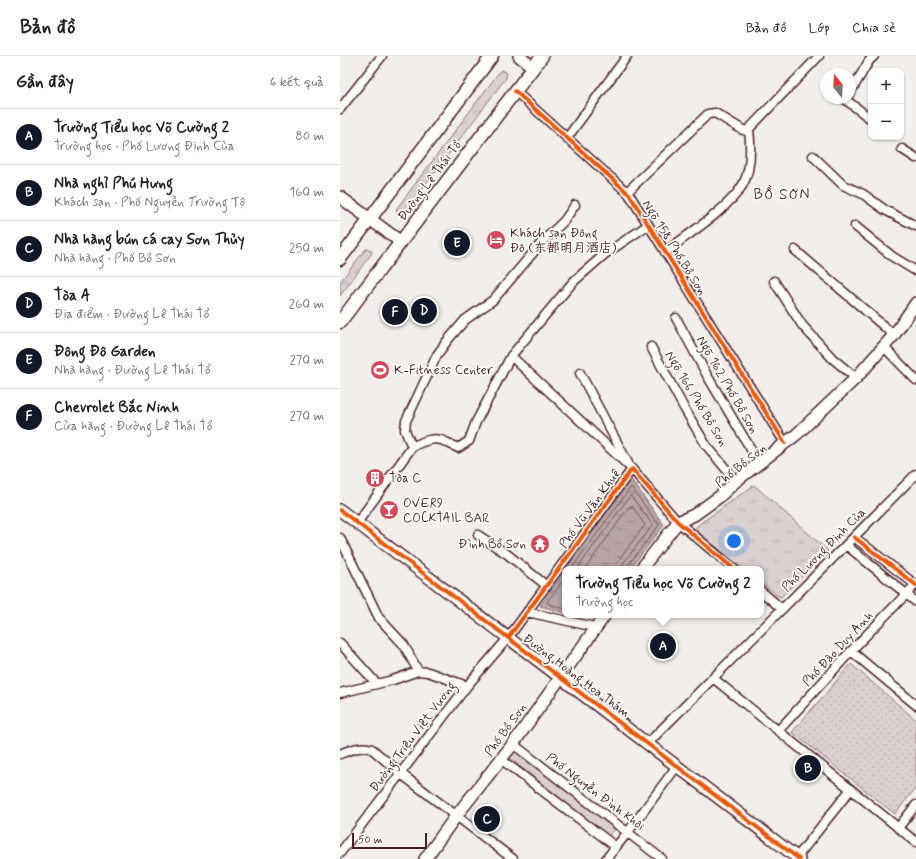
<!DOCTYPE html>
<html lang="vi">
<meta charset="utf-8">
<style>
:root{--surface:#fff;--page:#f2f2f2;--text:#202124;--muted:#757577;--line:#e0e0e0;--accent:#111827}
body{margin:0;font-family:Mynerve,"LXGW WenKai TC",sans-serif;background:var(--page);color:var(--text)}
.controls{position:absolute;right:12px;top:12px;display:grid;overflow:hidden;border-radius:8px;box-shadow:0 1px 3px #0004}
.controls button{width:36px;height:36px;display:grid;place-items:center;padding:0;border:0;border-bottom:1px solid var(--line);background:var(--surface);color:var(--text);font:20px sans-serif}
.compass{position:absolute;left:480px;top:12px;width:36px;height:36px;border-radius:50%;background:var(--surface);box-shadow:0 1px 3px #0004;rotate:342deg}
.scale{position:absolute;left:12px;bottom:10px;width:75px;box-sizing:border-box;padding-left:4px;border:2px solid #4a1f2b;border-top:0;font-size:11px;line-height:14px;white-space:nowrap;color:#4a1f2b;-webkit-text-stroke:3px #fdfcf7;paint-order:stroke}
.you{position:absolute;left:394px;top:485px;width:14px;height:14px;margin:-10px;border:3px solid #fff;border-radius:50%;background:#1a73e8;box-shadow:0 0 0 6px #1a73e833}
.badge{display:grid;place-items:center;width:26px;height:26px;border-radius:50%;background:var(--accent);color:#fff;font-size:13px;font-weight:700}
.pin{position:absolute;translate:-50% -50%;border:2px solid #fff;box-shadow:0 1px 4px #0006}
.popup{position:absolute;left:222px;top:510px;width:202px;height:52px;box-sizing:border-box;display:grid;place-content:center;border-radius:8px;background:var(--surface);filter:drop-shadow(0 1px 3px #0005);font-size:13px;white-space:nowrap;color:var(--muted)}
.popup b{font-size:15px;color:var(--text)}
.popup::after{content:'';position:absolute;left:50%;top:100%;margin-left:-8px;border:8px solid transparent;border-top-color:var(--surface)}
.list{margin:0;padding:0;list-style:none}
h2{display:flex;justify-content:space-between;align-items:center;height:52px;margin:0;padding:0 16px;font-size:17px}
h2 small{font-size:13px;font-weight:400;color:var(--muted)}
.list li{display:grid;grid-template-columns:26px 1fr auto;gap:12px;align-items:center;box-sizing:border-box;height:56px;padding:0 16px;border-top:1px solid var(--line)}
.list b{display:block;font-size:15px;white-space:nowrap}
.list p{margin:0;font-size:13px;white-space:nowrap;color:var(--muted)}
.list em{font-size:13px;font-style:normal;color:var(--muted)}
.map{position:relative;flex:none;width:576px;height:803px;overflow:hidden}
header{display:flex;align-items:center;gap:24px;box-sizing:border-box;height:56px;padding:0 20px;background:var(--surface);border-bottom:1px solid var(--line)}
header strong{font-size:19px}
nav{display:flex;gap:22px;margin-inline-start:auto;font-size:14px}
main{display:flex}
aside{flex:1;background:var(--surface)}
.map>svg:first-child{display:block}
.grass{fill:url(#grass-tufts);stroke:#92787d}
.park{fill:url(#park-dots);stroke:#92787d}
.water{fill:url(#water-ripples);stroke:#8b6f75}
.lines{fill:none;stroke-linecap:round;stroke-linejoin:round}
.shore{stroke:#76555c;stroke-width:1}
.street-casing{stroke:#4a1f2b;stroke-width:11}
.secondary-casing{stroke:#4a1f2b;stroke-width:14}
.primary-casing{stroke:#4a1f2b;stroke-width:15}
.street{stroke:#fdfcf7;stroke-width:8}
.secondary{stroke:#fdfcf7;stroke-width:11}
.primary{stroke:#fdfcf7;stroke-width:12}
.cycleway-casing{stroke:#fdfcf7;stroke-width:6}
.cycleway{stroke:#e8590c;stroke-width:4}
.labels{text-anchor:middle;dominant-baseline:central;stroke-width:3.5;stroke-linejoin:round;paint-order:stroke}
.street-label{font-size:13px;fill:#4a1f2b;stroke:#fdfcf7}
.poi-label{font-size:13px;fill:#4a1f2b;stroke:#fdfcf7;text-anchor:start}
.quarter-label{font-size:15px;letter-spacing:1px;fill:#4a1f2b;stroke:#fdfcf7}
</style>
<header>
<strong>Bản đồ</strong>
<nav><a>Bản đồ</a><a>Lớp</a><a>Chia sẻ</a></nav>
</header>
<main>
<aside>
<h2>Gần đây<small>6 kết quả</small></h2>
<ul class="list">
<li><span class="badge">A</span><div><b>Trường Tiểu học Võ Cường 2</b><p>Trường học · Phố Lương Định Của</p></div><em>80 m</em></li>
<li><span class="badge">B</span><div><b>Nhà nghỉ Phú Hưng</b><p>Khách sạn · Phố Nguyễn Trường Tộ</p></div><em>160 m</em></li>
<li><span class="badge">C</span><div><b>Nhà hàng bún cá cay Sơn Thủy</b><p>Nhà hàng · Phố Bồ Sơn</p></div><em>250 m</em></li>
<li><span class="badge">D</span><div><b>Tòa A</b><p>Địa điểm · Đường Lê Thái Tổ</p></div><em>260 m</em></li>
<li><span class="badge">E</span><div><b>Đông Đô Garden</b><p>Nhà hàng · Đường Lê Thái Tổ</p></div><em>270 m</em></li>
<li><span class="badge">F</span><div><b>Chevrolet Bắc Ninh</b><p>Cửa hàng · Đường Lê Thái Tổ</p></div><em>270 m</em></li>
</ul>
</aside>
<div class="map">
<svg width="576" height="803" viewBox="0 0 576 803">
<defs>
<pattern id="grass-tufts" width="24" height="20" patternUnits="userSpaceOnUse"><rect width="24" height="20" fill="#d9d0cf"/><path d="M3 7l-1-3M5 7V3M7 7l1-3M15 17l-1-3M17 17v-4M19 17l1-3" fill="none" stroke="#bcb2b2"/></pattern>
<pattern id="park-dots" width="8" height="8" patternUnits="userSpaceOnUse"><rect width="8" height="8" fill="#d9d0cf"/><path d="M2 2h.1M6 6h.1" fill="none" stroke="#bcb2b2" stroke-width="1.8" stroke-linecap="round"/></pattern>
<pattern id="water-ripples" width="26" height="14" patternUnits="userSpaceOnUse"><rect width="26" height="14" fill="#b7a5a6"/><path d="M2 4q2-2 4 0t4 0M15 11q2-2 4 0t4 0" fill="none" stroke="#978687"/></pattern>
</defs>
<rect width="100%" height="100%" fill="#f2efeb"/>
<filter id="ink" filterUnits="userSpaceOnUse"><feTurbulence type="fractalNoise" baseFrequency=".025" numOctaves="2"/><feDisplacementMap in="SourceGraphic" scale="8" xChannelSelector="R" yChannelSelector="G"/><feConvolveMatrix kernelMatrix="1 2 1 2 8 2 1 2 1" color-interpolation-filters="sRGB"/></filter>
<g filter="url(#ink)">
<path class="grass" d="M162,14l5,3 -1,5 -100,132 -6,5 -4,-4 1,-3 103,-137z
M27,193l4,1 1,3 -32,43v-14l25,-32z
M414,429l74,66 -47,46 -3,-1 -17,-14v-13h-17l-50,-40 4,-4z
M175,694l100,79 -6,7 -100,-78z"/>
<path class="park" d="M511,608l65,56v68l-21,26 -103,-82z"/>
<path class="water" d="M291,423l33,46 -34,44h-64z
M225,515v42l-25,-7z"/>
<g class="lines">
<path class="shore" d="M231,513l60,-82 28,38 -31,40 -1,4
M237,513l52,-72 2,-1 22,29 -29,37 -2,7
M245,513l44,-62 3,-1 13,19 -26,34 -3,10
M225,522l-18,24 2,2 16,5"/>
<defs>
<path id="street" d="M175,35l114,103 156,249
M510,37l19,-32 5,-5
M507,42l-1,2 25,19
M0,53l42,-53
M227,82l60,-82
M562,93l14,9
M473,100l30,29 20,9 22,16 31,16
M287,136l81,-78 7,-1 28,17 4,1 72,-75
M515,170l38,31 23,14
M455,194l99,85
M325,196c22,-17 63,-43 77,-66 9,-15 9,-39 7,-57
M434,225l28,44 30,33 24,20
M336,262l32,59 51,86
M311,291l33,61 22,37 30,36
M544,291l32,33
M240,317l48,90
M72,391l-7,-17 1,-9 31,-66 10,-14 18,-21 28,-20 50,-59 21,-20 11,-16
M292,413l-121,-113 62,-74 32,-28 43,-29
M17,467l55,-76c11,-6 23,-11 34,-5 4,2 8,4 12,6l11,-7 7,-19 35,-66
M138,479l29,19 40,32
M514,481l62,48
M0,482l39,80 25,27 14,26
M506,489l70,57
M421,535l21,18
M187,556l68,15
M0,587l37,41
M511,595l65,54
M373,622l203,164
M0,637l53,-13 25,-9 10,1 39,14
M438,675l73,-80 65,-67
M173,688l149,115
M307,688l207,-207 62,-63
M0,698c10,-4 22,-9 32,-5l28,24 113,86
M162,704l114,87
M558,772l18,-23
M0,797l127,-167 41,-48 124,-169 46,53 56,47
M457,801l54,-68
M266,803l22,-27 49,-66"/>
<path id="secondary" d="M179,0l14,11
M0,141l61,45
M0,454l459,349
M301,513l37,-47 16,-7 25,-18 17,-16 61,-47 59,-56 38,-43 22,-32
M85,803l31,-43 57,-72 92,-129"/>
<path id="primary" d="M0,203l152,-203
M0,266l202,-266"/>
</defs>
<use href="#street" class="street-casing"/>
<use href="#secondary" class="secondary-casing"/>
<use href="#primary" class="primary-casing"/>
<use href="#street" class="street"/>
<use href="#secondary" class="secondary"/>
<use href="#primary" class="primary"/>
<defs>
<path id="cycleway" d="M175,35l114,103 156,249
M0,454l459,349
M514,481l62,48
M168,582l124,-169 46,53 56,47"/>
</defs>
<use href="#cycleway" class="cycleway-casing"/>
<use href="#cycleway" class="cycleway"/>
</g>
</g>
<defs>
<symbol id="hotel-disc" viewBox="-11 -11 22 22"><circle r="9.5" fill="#d1495b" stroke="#fdfcf7"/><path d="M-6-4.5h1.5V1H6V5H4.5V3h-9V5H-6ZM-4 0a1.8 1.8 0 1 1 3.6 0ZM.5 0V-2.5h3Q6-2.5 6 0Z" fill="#fff"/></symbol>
<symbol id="stadium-disc" viewBox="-11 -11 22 22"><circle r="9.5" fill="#d1495b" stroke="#fdfcf7"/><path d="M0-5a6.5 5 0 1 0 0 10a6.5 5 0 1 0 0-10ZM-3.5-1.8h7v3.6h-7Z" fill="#fff"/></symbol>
<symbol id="building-disc" viewBox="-11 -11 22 22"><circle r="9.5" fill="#d1495b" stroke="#fdfcf7"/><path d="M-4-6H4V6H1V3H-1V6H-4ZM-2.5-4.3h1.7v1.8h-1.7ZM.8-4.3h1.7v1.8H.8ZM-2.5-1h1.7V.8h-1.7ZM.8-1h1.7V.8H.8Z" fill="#fff"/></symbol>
<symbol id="bar-disc" viewBox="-11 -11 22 22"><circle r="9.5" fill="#d1495b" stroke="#fdfcf7"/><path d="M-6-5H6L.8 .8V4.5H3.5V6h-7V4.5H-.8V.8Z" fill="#fff"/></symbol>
<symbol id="temple-disc" viewBox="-11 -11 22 22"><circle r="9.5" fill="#d1495b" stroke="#fdfcf7"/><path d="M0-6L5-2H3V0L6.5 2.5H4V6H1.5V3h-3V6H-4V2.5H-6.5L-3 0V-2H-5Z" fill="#fff"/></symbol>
</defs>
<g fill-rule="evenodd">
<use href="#hotel-disc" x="145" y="173" width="22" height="22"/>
<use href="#stadium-disc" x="29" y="303" width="22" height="22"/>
<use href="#building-disc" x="24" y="411" width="22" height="22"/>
<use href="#bar-disc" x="38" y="443" width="22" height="22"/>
<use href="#temple-disc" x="189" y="477" width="22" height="22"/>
</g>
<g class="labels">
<g class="street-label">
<text transform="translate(90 125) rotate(-53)">Đường Lê Thái Tổ</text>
<text transform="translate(334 192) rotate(58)">Ngõ 158 Phố Bồ Sơn</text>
<text transform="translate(387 329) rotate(60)">Ngõ 162 Phố Bồ Sơn</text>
<text transform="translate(356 343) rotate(59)">Ngõ 166 Phố Bồ Sơn</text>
<text transform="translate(401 410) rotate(-39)">Phố Bồ Sơn</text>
<text transform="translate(250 453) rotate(-54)">Phố Vũ Văn Khuê</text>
<text transform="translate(484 494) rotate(-45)">Phố Lương Định Của</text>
<text transform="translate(498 593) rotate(-47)">Phố Đào Duy Anh</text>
<text transform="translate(236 620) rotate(37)">Đường Hoàng Hoa Thám</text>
<text transform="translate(166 674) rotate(-54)">Phố Bồ Sơn</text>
<text transform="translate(73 681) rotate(-53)">Đường Triệu Việt Vương</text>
<text transform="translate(255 736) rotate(37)">Phố Nguyễn Đình Khôi</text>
</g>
<g class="poi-label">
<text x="170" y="177">Khách sạn Đông<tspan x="170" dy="15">Đô (东都明月酒店)</tspan></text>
<text x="54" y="314">K-Fitness Center</text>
<text x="49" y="422">Tòa C</text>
<text x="63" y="447">OVER9<tspan x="63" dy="15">COCKTAIL BAR</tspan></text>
<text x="186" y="488" text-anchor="end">Đình Bồ Sơn</text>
</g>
<g class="quarter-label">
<text x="442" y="139">BỒ SƠN</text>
</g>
</g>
</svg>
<div class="controls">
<button>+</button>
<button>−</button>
</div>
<svg class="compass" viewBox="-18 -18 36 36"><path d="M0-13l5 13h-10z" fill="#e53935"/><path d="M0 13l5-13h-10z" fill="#757577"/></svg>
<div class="scale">50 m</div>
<div class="you"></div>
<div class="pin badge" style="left:323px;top:590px">A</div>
<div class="popup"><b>Trường Tiểu học Võ Cường 2</b>Trường học</div>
<div class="pin badge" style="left:468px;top:712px">B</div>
<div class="pin badge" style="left:147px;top:763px">C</div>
<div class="pin badge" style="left:84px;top:255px">D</div>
<div class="pin badge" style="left:117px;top:187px">E</div>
<div class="pin badge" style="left:55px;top:256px">F</div>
</div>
</main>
